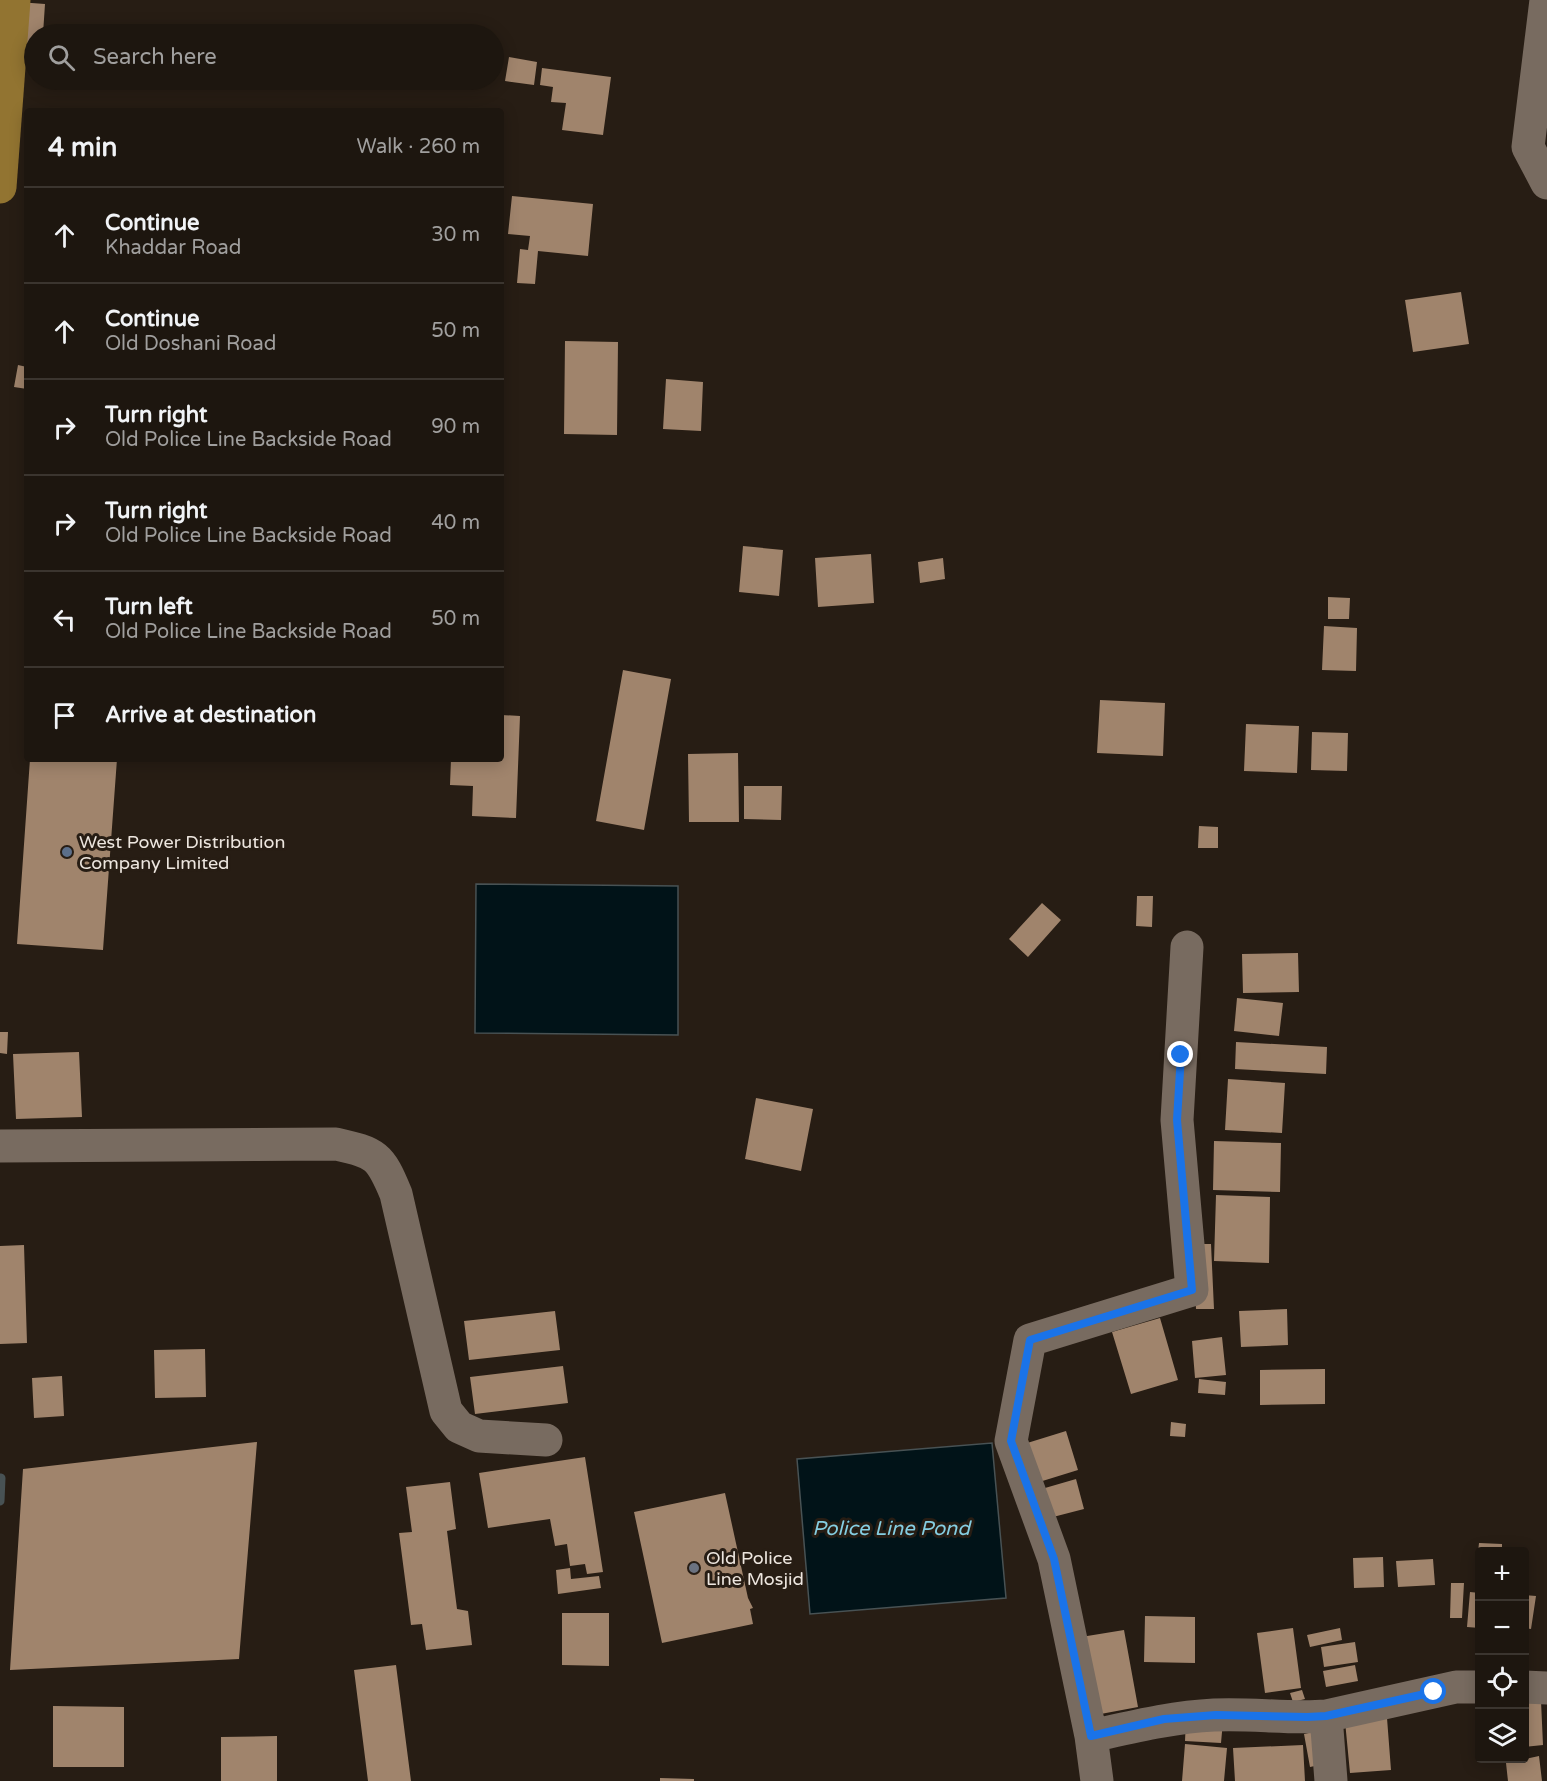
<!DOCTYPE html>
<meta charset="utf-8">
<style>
:root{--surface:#1d160f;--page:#2a231d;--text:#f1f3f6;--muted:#a09f9e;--line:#3b352f}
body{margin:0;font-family:"Varela Round",sans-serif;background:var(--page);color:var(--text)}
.controls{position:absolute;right:18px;bottom:18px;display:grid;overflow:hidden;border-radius:6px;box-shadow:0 3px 15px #0003}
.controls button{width:54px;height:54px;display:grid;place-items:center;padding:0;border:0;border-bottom:2px solid var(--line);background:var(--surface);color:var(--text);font:30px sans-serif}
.stop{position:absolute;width:18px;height:18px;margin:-14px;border:4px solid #1a73e8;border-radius:50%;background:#fff}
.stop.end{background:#1a73e8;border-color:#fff;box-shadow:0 2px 6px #0008}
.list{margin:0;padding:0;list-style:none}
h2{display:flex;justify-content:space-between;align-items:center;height:78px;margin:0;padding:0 24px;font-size:26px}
h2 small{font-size:20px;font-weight:400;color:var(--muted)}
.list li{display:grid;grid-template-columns:39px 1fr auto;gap:18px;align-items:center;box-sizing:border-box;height:96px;padding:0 24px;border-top:2px solid var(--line)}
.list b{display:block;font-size:22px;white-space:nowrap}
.list p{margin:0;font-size:20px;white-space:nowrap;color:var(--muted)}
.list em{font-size:20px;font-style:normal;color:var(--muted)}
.icon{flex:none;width:33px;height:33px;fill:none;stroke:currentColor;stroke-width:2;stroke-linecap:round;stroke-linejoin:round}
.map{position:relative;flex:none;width:1547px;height:1781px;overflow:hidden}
.search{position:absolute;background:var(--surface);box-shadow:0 3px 15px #0003;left:24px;top:24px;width:480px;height:66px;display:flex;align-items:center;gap:15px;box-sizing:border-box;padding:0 21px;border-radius:33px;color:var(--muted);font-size:22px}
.panel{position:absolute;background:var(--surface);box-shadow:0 3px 15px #0003;left:24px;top:108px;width:480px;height:654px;border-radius:6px}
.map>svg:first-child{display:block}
.water{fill:#011318;stroke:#485254;stroke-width:1.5}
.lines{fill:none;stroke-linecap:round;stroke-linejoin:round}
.stream{stroke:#485254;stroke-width:9}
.building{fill:#a0846c}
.minor{stroke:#786b60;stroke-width:33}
.major{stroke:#927431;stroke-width:33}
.route{stroke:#1a73e8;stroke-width:8}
.service-dot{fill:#5c6f8a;stroke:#271d14;stroke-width:2}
.worship-dot{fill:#6b7280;stroke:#271d14;stroke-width:2}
.labels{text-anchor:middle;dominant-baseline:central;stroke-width:6;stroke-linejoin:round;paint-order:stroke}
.poi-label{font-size:18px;fill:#ede6df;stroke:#271d14;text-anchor:start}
.water-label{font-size:20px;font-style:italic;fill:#85cee2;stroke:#271d14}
</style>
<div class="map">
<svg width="1547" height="1781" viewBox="0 0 1547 1781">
<rect width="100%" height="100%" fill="#271d14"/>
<path class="water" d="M476,884l202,2v149l-203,-2z
M992,1443l14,155 -196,16 -13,-155z"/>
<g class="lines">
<path class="stream" d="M0,1501l1,-23"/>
</g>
<path class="building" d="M18,2l27,2 -2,30h-9v21l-18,-2z
M509,57l28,5 -3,23 -29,-4z
M542,68l69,9 -8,58 -41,-5 4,-27 -15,-1 2,-15 -13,-2z
M512,196l81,8 -5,52 -50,-5 -3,33 -18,-1 3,-34 8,1 2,-14 -22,-2z
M1461,292l8,52 -56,8 -8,-52z
M565,341l53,1 -1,93 -53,-1z
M18,365l9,2v22l-13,-2z
M666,379l37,3 -2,49 -38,-2z
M743,546l40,4 -4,46 -40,-4z
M871,554l3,49 -56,4 -3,-49z
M943,558l2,21 -25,4 -2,-21z
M1328,597l22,1 -1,21h-21z
M1324,626l33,2 -1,43 -34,-1z
M623,670l48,9 -27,151 -48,-9z
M1100,700l65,3 -2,53 -66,-3z
M501,715l19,1 -4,102 -44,-2 1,-30 -23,-1 1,-26h50z
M1246,724l53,2 -2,47 -53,-2z
M1312,732l36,1 -1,38 -36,-1z
M738,753l1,69h-50l-1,-68z
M30,759h87l-14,191 -86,-6z
M744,786h38l-1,34 -37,-1z
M1199,826l19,1v21h-20z
M1137,896h16l-1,31 -16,-1z
M1042,903l19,17 -33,37 -19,-18z
M1298,953l1,39 -56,1 -1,-39z
M1237,998l46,5 -4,33 -45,-5z
M0,1032h8l-1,22 -7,-1z
M1236,1042l91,5 -1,27 -91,-5z
M79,1052l3,65 -66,2 -3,-65z
M1228,1079l57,4 -3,50 -57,-3z
M756,1098l57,11 -12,62 -56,-12z
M1214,1141l67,2 -1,49 -67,-2z
M1216,1195l54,2 -1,66 -55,-2z
M1193,1244h18l3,65h-18z
M24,1245l3,98 -27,1v-98z
M1287,1309l1,36 -47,2 -2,-36z
M555,1311l5,39 -91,10 -5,-39z
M1160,1318l18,62 -47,14 -19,-62z
M1222,1337l4,38 -31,3 -3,-37z
M205,1349l1,48 -51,1 -1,-48z
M563,1366l5,37 -93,11 -5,-37z
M1325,1369v35l-65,1v-35z
M62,1376l2,40 -30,2 -2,-40z
M1199,1379l27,3 -1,13 -27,-2z
M1171,1422l15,2 -1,13 -15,-1z
M1066,1431l12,39 -42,13 -12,-39z
M257,1442l-18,217 -229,11 13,-201z
M585,1457l18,115 -16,2 -2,-10 -15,2 -3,-22 -12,2 -5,-27 -62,9 -9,-55z
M1076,1479l8,30 -31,8 -8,-29z
M450,1482l6,47 -9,2 10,78 11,2 4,34 -46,5 -4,-26 -11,1 -12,-92 13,-1 -6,-45z
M725,1493l23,105 5,10 -3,1 3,15 -91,19 -28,-131z
M1479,1543l23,1v8h-24z
M1383,1557l1,30 -30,1 -1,-30z
M1433,1559l2,26 -37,2 -2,-26z
M570,1568l1,11 28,-3 2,12 -43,6 -2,-24z
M1451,1583h13l-2,35h-12z
M1470,1592l10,1v35l-13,-1z
M1524,1595l12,1 -5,33 -7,-1z
M562,1613h47v53l-47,-1z
M1145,1616l50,1v46l-51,-1z
M1293,1628l8,60 -36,5 -8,-60z
M1340,1628l2,12 -32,7 -3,-12z
M1124,1630l14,77 -48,9 -15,-78z
M1355,1642l3,20 -34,5 -3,-20z
M396,1665l15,116h-43l-14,-111z
M1355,1665l3,16 -32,6 -3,-16z
M1302,1690l3,9 -12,3 -3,-9z
M1524,1701h17l2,44 -19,2z
M53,1706l71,1v60h-71z
M1186,1718l37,3 -2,22 -36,-2z
M1387,1718l4,52 -41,3 -5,-52z
M1323,1730l6,33 -19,4 -6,-33z
M277,1736v45h-56v-44z
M1185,1744l42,4 -3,33h-42z
M1303,1745l2,36h-70l-2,-33z
M1539,1756l3,25h-34l-2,-18z
M660,1778l34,1v2h-34z"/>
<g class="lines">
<path class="minor" d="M1546,0l-18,147 19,36
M0,1146l336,-2c40,9 44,11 60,50l50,217 13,16 20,9 67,4
M1524,1687l23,1
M1326,1716l130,-29h24
M1091,1736c41,-9 81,-19 123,-21 37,-2 75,4 112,1l5,65
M1097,1781l-6,-45 -37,-177 -43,-118 19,-101 162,-50 -15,-170 10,-173"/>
<path class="major" d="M0,187l14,-187"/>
</g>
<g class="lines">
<path class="route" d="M1181,1055l-4,65 15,170 -162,50 -19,101 43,118 37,177 73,-17 52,-4 91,2 19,-1 108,-24"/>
</g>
<circle class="service-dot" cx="67" cy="852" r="6"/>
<circle class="worship-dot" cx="694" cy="1568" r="6"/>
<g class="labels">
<g class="poi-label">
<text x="79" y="842">West Power Distribution<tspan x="79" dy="21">Company Limited</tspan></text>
<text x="706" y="1558">Old Police<tspan x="706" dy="21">Line Mosjid</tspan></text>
</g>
<g class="water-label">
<text x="891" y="1529">Police Line Pond</text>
</g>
</g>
</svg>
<div class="controls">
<button>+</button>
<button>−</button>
<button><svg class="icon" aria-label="locate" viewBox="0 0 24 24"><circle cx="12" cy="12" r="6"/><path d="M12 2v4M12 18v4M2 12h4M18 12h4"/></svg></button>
<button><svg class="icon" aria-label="layers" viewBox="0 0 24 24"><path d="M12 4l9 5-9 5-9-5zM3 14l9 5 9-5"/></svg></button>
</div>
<div class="stop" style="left:1434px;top:1692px"></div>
<div class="stop end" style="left:1181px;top:1055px"></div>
<div class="search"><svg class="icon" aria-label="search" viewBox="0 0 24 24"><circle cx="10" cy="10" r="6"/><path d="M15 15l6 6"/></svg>Search here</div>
<section class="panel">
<h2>4 min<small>Walk · 260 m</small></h2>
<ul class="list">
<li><svg class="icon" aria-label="ahead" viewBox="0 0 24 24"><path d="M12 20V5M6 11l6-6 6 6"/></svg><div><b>Continue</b><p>Khaddar Road</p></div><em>30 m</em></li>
<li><svg class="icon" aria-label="ahead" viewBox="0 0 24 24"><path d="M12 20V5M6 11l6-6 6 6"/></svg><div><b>Continue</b><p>Old Doshani Road</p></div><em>50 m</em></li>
<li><svg class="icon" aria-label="right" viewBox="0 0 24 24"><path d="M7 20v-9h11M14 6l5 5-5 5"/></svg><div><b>Turn right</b><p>Old Police Line Backside Road</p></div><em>90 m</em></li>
<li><svg class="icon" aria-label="right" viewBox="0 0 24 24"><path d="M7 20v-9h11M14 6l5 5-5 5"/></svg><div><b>Turn right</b><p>Old Police Line Backside Road</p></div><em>40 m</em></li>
<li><svg class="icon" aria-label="left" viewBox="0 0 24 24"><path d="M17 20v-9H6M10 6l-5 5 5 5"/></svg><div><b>Turn left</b><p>Old Police Line Backside Road</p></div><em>50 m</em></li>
<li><svg class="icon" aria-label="arrive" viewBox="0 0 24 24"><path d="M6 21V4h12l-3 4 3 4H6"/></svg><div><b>Arrive at destination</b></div></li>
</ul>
</section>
</div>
